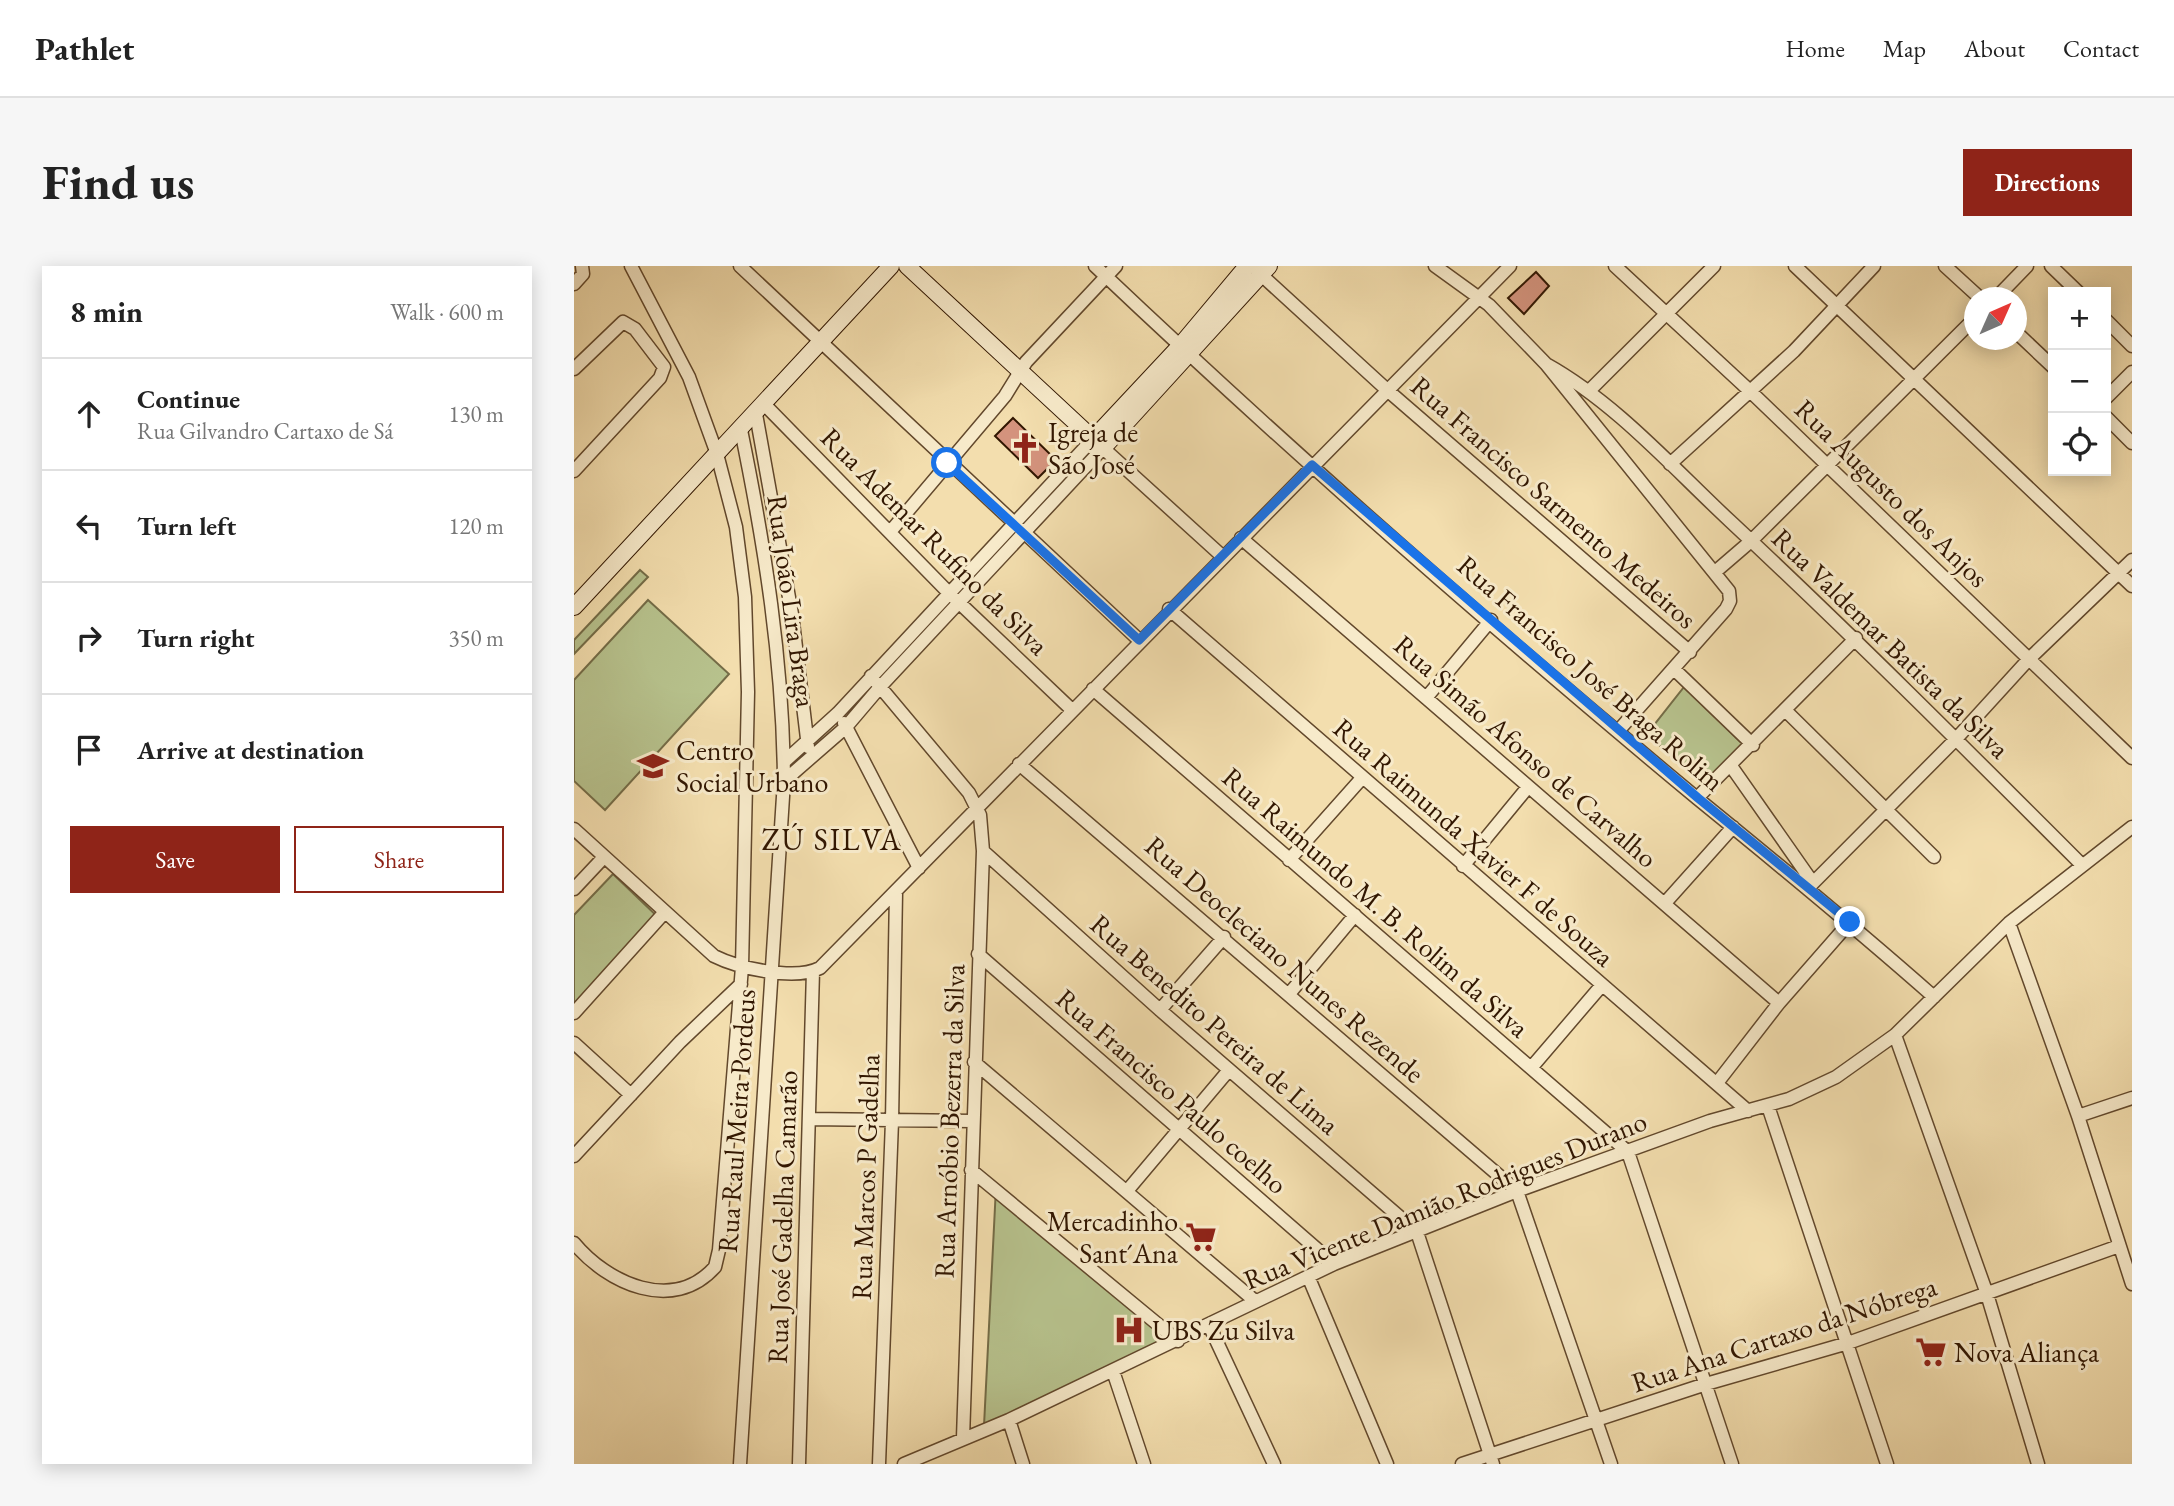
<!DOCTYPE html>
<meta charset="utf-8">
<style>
:root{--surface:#fff;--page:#f6f6f6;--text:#222;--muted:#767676;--line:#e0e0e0;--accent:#8f2418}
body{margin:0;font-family:"EB Garamond",serif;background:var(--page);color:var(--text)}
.controls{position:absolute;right:21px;top:21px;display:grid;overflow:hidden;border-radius:0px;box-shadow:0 4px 18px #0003}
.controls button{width:63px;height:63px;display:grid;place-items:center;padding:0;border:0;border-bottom:2px solid var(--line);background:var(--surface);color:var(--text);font:35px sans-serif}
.compass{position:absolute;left:1390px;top:21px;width:63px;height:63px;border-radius:50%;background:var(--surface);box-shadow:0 4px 18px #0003;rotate:45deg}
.stop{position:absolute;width:21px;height:21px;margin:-16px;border:5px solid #1a73e8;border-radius:50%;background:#fff}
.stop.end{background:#1a73e8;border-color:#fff;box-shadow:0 2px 7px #0008}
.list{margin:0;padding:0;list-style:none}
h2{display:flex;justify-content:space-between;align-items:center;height:91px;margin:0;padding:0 28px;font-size:30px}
h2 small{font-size:23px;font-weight:400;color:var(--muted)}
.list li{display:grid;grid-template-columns:46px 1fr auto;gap:21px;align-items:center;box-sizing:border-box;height:112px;padding:0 28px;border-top:2px solid var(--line)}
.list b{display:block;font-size:26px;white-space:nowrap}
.list p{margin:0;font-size:23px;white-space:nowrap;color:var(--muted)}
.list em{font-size:23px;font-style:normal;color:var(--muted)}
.actions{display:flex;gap:14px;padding:21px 28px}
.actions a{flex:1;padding:16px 0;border:2px solid var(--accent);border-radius:0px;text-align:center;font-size:24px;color:var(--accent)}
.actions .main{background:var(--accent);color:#fff}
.icon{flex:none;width:38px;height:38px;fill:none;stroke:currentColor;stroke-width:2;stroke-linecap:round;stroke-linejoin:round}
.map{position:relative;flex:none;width:1558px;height:1198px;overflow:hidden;border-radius:0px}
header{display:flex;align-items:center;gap:42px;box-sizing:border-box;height:98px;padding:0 35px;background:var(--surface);border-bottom:2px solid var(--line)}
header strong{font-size:33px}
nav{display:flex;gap:38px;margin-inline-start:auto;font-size:24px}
.intro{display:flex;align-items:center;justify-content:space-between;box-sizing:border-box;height:168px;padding:0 42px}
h1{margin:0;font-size:49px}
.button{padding:18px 32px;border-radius:0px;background:var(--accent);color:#fff;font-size:24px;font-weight:700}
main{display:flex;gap:42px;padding:0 42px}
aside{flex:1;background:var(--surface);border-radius:0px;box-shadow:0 4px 18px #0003}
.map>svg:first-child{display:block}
.green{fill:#b7c28d;stroke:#746c47;stroke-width:2}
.building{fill:#d4937d;stroke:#311601;stroke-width:2}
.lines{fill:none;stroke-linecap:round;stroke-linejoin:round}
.street-casing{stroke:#62482c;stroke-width:15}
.secondary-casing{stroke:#311601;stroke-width:18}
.street{stroke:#f7eaca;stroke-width:12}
.secondary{stroke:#f7eaca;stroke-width:16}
.route{stroke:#1a73e8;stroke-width:9}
.labels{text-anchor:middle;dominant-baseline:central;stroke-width:6;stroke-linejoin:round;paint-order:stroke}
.poi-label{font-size:28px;fill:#311601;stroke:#f7eaca;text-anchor:start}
.street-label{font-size:28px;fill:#311601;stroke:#f7eaca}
.neighbourhood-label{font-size:30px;letter-spacing:2px;fill:#311601;stroke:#f7eaca}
</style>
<header>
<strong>Pathlet</strong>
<nav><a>Home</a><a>Map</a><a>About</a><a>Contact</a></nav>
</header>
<div class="intro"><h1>Find us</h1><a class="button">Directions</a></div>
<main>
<aside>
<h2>8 min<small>Walk · 600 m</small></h2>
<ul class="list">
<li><svg class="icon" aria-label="ahead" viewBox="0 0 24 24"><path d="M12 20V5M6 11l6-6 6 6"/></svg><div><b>Continue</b><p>Rua Gilvandro Cartaxo de Sá</p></div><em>130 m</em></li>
<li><svg class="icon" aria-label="left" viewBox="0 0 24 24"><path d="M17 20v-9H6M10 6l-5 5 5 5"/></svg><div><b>Turn left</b></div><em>120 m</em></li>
<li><svg class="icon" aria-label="right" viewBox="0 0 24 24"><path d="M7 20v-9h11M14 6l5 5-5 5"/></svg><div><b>Turn right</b></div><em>350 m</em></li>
<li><svg class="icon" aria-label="arrive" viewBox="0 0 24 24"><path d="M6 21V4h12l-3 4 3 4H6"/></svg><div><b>Arrive at destination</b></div></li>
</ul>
<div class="actions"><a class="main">Save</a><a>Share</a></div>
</aside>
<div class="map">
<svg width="1558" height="1198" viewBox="0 0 1558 1198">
<rect width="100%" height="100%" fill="#f3deae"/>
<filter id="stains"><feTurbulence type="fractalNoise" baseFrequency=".00286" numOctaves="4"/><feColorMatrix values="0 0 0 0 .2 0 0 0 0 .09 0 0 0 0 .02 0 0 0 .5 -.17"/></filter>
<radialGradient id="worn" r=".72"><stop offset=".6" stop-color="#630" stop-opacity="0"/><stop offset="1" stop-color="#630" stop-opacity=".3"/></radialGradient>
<path class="green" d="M66,304l8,7 -74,77v-14z
M74,334l81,74 -124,136 -31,-29v-101z
M1110,421l64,62 -42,39 -59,-54z
M39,608l48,46 -87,92v-97z
M422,921l180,153 -192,86z"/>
<path class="building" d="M962,6l13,14 -25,28 -16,-16z
M439,152l43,42 -18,18 -43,-42z"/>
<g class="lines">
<defs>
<path id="street" d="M166,0l399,374
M521,0c194,184 397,362 603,533 80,65 159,130 236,198
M861,0l54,39 57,59 183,227 1,10 -4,8 -107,121
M1041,0l136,126 381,366
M1221,0l337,320
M1371,0l35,32
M1477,0l27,26
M683,5l129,118 304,263
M0,18l9,-10 -1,-8
M1422,32l31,-32
M1532,54l26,26
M1442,66l37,35
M972,98c70,39 126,103 184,157 120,112 236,228 352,344
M0,103l49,-47 12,7 29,38 -4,11 -86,93
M1015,125l125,-125
M1532,132l26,-26
M191,139l184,188 123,117
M182,148l36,200 16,133
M1532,151l26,26
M1096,198l124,-113 80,-85
M316,266l115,-136 21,-34 90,-96
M667,272l538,465
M1141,306l36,-31 223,-222
M595,343l579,502
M1101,404l78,75
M297,410l98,117 11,22 3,36 -20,587
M519,423l535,463 104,312
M852,432l65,-78
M1212,445l148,146
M270,457l75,145
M210,496l54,-49 255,-274
M445,498l498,427 94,273
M1157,500l82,117
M210,515l62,-54 34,-40 223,-239 119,108
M1123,532l159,-160
M0,563l140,127c24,12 81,25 106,12l690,-702
M409,585l177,159 257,222 76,232
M715,594l73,-82
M889,600l65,-79
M1234,622l148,-149 72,-79 104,-100
M0,623l30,-32
M1091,637l68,-76
M1435,657l69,193 54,168
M404,688l356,310
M715,728l66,-79
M586,744l64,-73
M0,747l90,-100
M1321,769l92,259 51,170
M0,777l57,52
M400,796l281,239
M957,802l71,-83
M1143,817l62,-80 71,-81
M1194,840l119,358
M1504,850l54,-18
M235,853l163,2
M0,890l106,-114 61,-58
M397,904l207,171
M553,925l102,-121
M0,977c33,40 99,71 141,24l4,-17 23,-283 6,-275 -3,-95 -9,-70 -19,-73 -28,-77 -58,-111
M734,1010l79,188
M635,1059l65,139
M539,1105l31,93
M435,1154l14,44
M166,1198l44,-683c-1,-120 -19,-234 -43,-351
M225,1198l14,-493
M305,1198l13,-343 4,-229
M330,1198l105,-44 325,-156 183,-73 193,-70 79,-22 47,-22 59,-42 114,-112 123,-96
M888,1198l244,-80 142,-41 271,-97"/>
<path id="secondary" d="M333,0l196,182 166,-182
M519,173l87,-93 67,-80
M0,341l317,-341"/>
</defs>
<use href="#street" class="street-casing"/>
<use href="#secondary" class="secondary-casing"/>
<use href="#street" class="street"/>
<use href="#secondary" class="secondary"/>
</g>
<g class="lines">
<path class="route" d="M373,197l192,177 173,-175 386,333 152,124"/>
</g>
<defs>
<symbol id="church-bare" viewBox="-9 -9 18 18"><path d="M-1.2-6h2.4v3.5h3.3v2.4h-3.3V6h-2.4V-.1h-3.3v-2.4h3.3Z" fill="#8f2418" stroke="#f7eaca" stroke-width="2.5" paint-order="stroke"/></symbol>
<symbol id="school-bare" viewBox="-9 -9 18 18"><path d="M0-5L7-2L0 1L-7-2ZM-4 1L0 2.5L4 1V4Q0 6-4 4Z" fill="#8f2418" stroke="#f7eaca" stroke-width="2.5" paint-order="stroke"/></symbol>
<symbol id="supermarket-bare" viewBox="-9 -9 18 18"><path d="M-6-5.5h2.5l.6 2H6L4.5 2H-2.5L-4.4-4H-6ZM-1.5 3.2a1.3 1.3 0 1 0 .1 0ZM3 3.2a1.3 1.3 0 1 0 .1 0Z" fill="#8f2418" stroke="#f7eaca" stroke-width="2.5" paint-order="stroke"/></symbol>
<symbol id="hospital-bare" viewBox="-9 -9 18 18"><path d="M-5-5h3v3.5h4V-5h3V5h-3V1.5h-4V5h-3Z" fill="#8f2418" stroke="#f7eaca" stroke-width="2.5" paint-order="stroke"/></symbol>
</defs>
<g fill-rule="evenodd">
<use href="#church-bare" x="429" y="160" width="44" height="44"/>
<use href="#school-bare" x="57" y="478" width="44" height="44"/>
<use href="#supermarket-bare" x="605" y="949" width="44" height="44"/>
<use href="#hospital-bare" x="533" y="1042" width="44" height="44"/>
<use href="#supermarket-bare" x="1335" y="1064" width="44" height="44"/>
</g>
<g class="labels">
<g class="poi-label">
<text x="474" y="166">Igreja de<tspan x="474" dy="32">São José</tspan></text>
<text x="102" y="484">Centro<tspan x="102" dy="32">Social Urbano</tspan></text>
<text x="604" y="955" text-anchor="end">Mercadinho<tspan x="604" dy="32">Sant´Ana</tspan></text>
<text x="578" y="1064">UBS Zu Silva</text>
<text x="1380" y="1086">Nova Aliança</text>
</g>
<g class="street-label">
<text transform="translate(1318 227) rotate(44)">Rua Augusto dos Anjos</text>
<text transform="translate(980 236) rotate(41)">Rua Francisco Sarmento Medeiros</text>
<text transform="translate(361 275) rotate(45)">Rua Ademar Rufino da Silva</text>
<text transform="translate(218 335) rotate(82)">Rua João Lira Braga</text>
<text transform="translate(1317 377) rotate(44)">Rua Valdemar Batista da Silva</text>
<text transform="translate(1017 407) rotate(41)">Rua Francisco José Braga Rolim</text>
<text transform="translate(952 485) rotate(41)">Rua Simão Afonso de Carvalho</text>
<text transform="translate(900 576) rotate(41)">Rua Raimunda Xavier F de Souza</text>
<text transform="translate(802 636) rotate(41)">Rua Raimundo M. B. Rolim da Silva</text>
<text transform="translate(711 693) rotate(41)">Rua Deocleciano Nunes Rezende</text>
<text transform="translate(641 758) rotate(41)">Rua Benedito Pereira de Lima</text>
<text transform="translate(598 825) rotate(41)">Rua Francisco Paulo coelho</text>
<text transform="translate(162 855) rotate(-86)">Rua Raul Meira Pordeus</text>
<text transform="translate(375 855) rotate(-88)">Rua Arnóbio Bezerra da Silva</text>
<text transform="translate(291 911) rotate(-88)">Rua Marcos P Gadelha</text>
<text transform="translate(871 934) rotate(-22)">Rua Vicente Damião Rodrigues Durano</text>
<text transform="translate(208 951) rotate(-88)">Rua José Gadelha Camarão</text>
<text transform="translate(1210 1068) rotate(-18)">Rua Ana Cartaxo da Nóbrega</text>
</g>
<g class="neighbourhood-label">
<text x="258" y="573">ZÚ SILVA</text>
</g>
</g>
<rect width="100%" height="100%" filter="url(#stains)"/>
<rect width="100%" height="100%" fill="url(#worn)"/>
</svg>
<div class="controls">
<button>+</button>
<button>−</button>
<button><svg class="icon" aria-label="locate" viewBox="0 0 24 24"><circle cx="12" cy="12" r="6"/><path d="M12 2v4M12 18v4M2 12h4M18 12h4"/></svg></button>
</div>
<svg class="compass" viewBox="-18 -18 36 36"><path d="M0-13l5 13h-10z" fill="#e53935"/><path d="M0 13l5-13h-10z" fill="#767676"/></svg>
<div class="stop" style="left:373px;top:197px"></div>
<div class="stop end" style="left:1276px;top:656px"></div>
</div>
</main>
